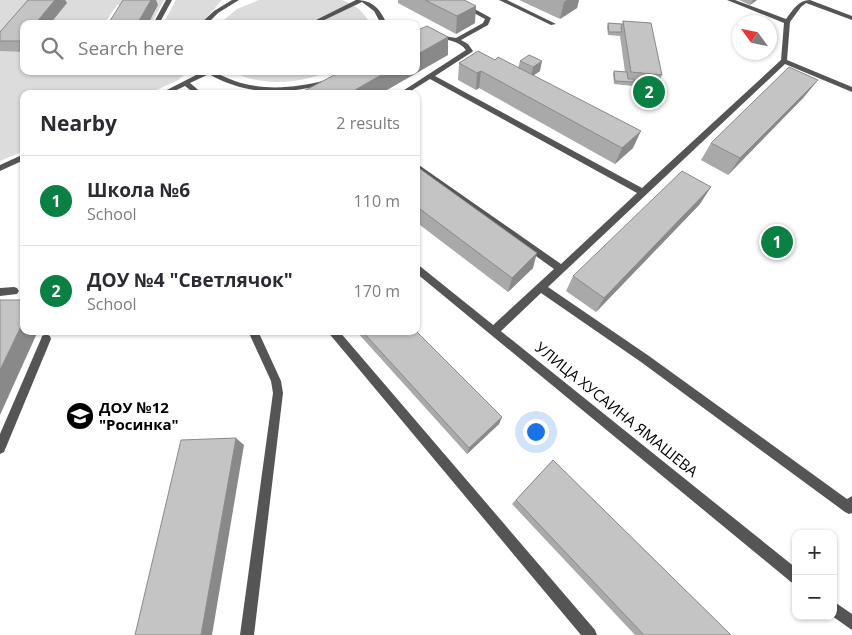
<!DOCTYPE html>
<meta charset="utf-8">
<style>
:root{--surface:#fff;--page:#f7f7f7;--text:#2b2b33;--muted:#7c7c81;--line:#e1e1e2;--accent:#0b8043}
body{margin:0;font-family:"Open Sans",sans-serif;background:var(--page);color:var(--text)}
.controls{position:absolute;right:15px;bottom:15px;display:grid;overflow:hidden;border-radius:10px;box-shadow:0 1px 4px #0004}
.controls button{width:45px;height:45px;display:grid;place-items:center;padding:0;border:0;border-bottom:1px solid var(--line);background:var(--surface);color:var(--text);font:25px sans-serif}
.compass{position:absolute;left:732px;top:15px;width:45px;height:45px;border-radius:50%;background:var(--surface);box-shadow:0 1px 4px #0004;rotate:303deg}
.you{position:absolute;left:535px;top:431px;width:18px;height:18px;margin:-12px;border:4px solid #fff;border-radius:50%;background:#1a73e8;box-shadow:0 0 0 8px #1a73e833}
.badge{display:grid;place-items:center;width:32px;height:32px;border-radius:50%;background:var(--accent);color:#fff;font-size:16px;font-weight:700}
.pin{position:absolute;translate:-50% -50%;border:2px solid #fff;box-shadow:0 1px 5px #0006}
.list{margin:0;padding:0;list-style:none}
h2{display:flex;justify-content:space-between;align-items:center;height:65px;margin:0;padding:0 20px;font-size:21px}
h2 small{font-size:16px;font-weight:400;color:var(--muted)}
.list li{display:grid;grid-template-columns:32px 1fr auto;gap:15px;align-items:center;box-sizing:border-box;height:90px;padding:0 20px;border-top:1px solid var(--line)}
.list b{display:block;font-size:19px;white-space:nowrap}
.list p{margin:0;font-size:16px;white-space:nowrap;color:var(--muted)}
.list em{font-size:16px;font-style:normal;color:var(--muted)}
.icon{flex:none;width:28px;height:28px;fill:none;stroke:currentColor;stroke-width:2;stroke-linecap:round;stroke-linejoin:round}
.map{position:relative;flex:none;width:852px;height:635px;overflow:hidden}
.search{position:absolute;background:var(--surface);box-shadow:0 1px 4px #0004;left:20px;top:20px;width:400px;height:55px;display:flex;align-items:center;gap:12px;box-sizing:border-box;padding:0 18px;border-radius:10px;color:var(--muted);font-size:19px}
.panel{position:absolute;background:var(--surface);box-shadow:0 1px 4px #0004;left:20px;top:90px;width:400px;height:245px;border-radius:10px}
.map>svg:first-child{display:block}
.green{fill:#dcdcdc}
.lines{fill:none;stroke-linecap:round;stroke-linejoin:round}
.lane{fill:#555;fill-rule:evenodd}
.street{fill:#555;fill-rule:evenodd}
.wall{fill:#a9a9a9}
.shaded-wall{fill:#898989}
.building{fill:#c4c4c4;stroke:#898989}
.labels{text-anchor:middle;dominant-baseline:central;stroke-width:4;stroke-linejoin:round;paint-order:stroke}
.poi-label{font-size:15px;font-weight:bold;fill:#000;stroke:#fff;text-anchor:start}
.street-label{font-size:15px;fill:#000;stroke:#fff}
</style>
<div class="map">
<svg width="852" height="635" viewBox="0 0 852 635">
<rect width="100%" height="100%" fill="#fff"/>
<path class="green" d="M0,0h164l-13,24h-3l10,-19h-41l-13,19h-80v47h164l-10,9 -30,14h-124v57l-24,10z
M176,0h46l-21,24h-38z
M259,0h83c13,5 22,11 28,24h-151l18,-15z
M232,71h99c-29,12 -71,17 -99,0z"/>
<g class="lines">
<path class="lane" d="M166,0h6l-13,24h-6z
M450,0h8l33,18 -3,7 -27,15 7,4 5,7 -1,1 -37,24 207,112 139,-128 3,-37 -57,-23h8l51,19c7,-9 12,-19 24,-19l42,16v4l-46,-17 -5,4 -11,15 -3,38 65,27v5l-67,-28 -237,223 101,69 198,143 5,-3v17l-3,1 -4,-2 -204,-150 -100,-69 -42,40 -4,1 -4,-1 -1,-3 1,-3 63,-58 -138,-99v-7l145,101 76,-71 -207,-114 -24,15h-8l68,-44c-10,-14 -34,-11 -50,-11v-4h22l18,3 27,-15 2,-4z
M499,0h8l49,24 -5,1z
M14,287l3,1 2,3 -2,3 -17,2v-8z
M248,331h10l23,50 2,12 -29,242h-14l33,-242 -2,-12z
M327,331h12l256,299 2,5h-16z
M46,334l4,2 1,3 -47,113 -4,2v-20l41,-95 1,-3z"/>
<path class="street" d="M232,0h7l-21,13 -11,11h-7l14,-13z
M356,0c17,0 24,9 31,24h-6l-7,-13 -12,-9 -46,22h-8z
M204,71c14,0 24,9 37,12 29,8 58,4 86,-3l3,2c-5,4 -15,5 -22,6 -35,7 -68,4 -99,-14l-19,9 13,11h-8l-10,-8 -17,8h-9z
M24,154v6l-24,11v-6z
M416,263l380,305v16l-5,-2 -375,-309z
M833,601l19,13v16l-20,-14z"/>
</g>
<path class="wall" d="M28,0h37l2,3 -43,21v28l-24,-1v-19z
M398,0h66l11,23 -19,11 -58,-31z
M519,0h60l-2,8 -17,11z
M739,0h18l-7,5z
M623,21l39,54 -5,10 -23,-2 -1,3 -19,-2 -1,-10 1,-3 11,1 -5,-36 -12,-1 -1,-8 1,-4 14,1z
M495,60l23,8 2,-7 20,10 -7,5 100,72 -18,16 -136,-76 -3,2 -18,-10 1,-17z
M804,97l-76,78 -27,-15 10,-17z
M416,166l117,102 -25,24 -92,-70z
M700,204l-104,108 -30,-21 7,-15z
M356,331h60l86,86 -3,7 -32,30z
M553,460l178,175h-96l-123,-131z"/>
<path class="shaded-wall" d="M55,0h10l2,3 -17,21h-15z
M151,0h5l2,5 -10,19h-11z
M567,0h12l-2,8 -17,11 4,-17z
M753,0h4l-7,5z
M476,6l-1,17 -19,11 1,-18z
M448,37v18l-68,39h-32l40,-23h28v-16z
M24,38v8l-3,-5z
M542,61l-2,10 -9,6 2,-10z
M481,71l-2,17 -3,2 1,-17z
M818,80l-14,17 -76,78 12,-17z
M641,131l-8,17 -18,16 7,-16z
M711,187l-11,17 -104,108 8,-14z
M537,253l-4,15 -25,24 4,-14z
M24,320v11h14l-38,84v-45z
M502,417l-3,7 -32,30 2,-6z
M236,438l8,7 -32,190h-11z"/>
<path class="building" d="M28,0h27l-20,24h-11v14l-3,3h-21v-9z
M123,0h28l-14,24h-29z
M425,0h39l12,6 -19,10z
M623,21l28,2 11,52 -31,-3z
M608,23l14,1 -1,4 1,4h-13z
M427,26l21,11 -32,18v-24z
M478,51l17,9 3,-3 143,74 -19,17 -141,-77 -4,2 -18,-10z
M529,55l13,6 -9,6 -13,-6z
M789,67l29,13 -78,78 -29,-15z
M342,71h46l-40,23 -48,-1z
M614,71l13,1 1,7h6v3l-19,-1z
M416,166l121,87 -25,25 -96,-72z
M682,171l29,16 -107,111 -31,-22z
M0,300h24v20l-24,50z
M362,331h54l86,86 -33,31z
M236,438l-35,197h-66l46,-195z
M553,460l178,175h-87l-128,-135z"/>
<defs>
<symbol id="school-disc" viewBox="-11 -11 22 22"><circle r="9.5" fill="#000" stroke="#fff"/><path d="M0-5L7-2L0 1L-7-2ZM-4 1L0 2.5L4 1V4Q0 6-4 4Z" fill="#fff"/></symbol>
</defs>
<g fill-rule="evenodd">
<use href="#school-disc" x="64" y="400" width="32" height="32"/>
</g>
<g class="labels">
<g class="poi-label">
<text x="99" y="407">ДОУ №12<tspan x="99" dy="17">"Росинка"</tspan></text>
</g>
<g class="street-label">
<text transform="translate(617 409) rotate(39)">УЛИЦА ХУСАИНА ЯМАШЕВА</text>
</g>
</g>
</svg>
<div class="controls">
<button>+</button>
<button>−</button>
</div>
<svg class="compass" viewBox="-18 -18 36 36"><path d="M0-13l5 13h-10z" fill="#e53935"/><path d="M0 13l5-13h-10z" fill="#7c7c81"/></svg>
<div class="you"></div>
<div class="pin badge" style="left:777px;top:242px">1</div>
<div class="pin badge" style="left:649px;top:92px">2</div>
<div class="search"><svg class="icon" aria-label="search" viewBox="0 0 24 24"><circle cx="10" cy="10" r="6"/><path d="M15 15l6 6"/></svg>Search here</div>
<section class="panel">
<h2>Nearby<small>2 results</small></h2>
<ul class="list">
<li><span class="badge">1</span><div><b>Школа №6</b><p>School</p></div><em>110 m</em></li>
<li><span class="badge">2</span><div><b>ДОУ №4 &quot;Светлячок&quot;</b><p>School</p></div><em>170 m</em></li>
</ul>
</section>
</div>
